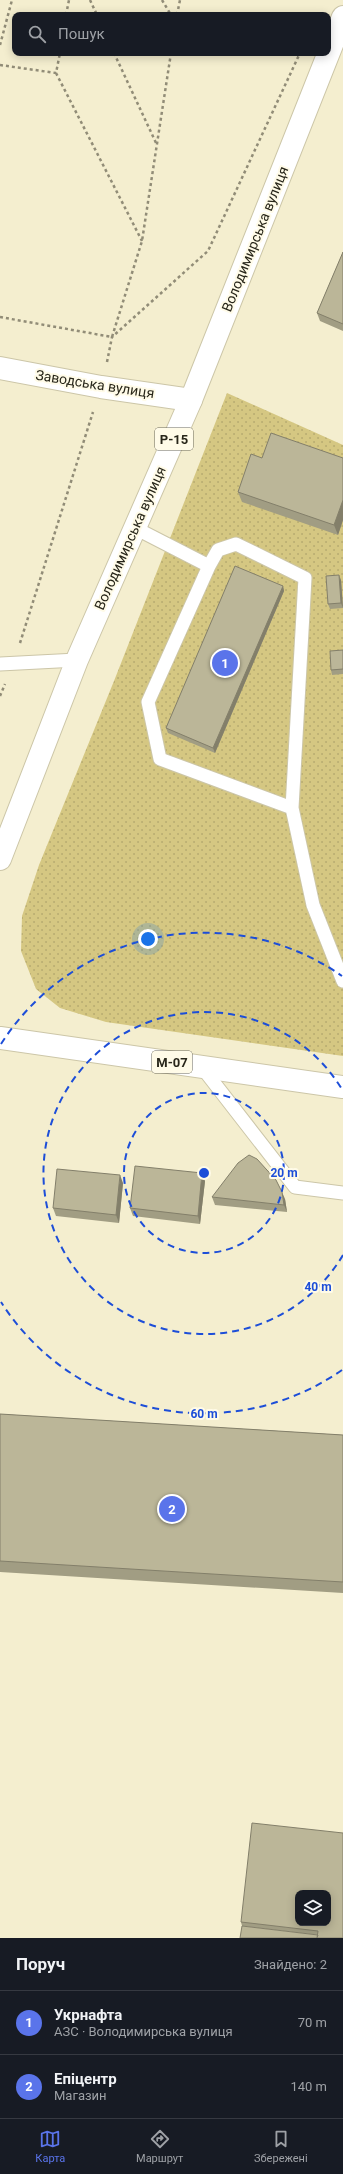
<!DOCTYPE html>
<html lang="uk">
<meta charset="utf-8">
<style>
:root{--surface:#171b24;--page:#20242c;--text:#f1f3f6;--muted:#9ea1a6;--line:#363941;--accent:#5a74ea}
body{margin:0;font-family:Roboto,sans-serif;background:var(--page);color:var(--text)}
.controls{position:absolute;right:12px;bottom:12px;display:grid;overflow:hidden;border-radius:8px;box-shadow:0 2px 10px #0003}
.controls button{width:36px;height:36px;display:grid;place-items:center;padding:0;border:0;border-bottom:1px solid var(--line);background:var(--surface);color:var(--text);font:20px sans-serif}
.you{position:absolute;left:148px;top:939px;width:14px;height:14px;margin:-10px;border:3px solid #fff;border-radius:50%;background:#1a73e8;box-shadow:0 0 0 6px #1a73e833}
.badge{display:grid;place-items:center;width:26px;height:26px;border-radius:50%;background:var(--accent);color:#fff;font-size:13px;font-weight:700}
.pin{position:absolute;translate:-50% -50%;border:2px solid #fff;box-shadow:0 1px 4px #0006}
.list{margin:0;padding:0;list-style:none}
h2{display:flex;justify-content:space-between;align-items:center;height:52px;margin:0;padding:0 16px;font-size:17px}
h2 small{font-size:13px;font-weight:400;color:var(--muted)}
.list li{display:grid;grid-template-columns:26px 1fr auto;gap:12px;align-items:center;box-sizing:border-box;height:64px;padding:0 16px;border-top:1px solid var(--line)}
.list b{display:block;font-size:15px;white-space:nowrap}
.list p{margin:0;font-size:13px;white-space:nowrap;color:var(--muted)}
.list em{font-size:13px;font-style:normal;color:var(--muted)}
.icon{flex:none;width:22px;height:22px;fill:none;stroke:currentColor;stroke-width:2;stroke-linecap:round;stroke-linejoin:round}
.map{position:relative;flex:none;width:343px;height:1938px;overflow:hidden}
.search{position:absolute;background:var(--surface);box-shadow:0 2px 10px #0003;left:12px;right:12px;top:12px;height:44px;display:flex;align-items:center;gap:10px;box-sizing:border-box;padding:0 14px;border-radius:8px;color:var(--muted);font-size:15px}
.sheet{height:180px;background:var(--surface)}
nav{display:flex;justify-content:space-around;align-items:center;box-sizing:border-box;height:56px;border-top:1px solid var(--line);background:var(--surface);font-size:11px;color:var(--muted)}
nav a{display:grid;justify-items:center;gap:2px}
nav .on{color:var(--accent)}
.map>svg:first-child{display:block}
.grass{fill:url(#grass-dots)}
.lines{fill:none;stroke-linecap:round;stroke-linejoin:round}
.service-casing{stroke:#ccc6a8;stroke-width:15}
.tertiary-casing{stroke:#ccc6a8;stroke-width:24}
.primary-casing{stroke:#ccc6a8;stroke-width:24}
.trunk-casing{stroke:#ccc6a8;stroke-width:24}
.path{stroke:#918c77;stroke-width:2.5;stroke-dasharray:3 3;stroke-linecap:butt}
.service{stroke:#fff;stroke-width:13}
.tertiary{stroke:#fff;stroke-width:22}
.primary{stroke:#fff;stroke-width:22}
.trunk{stroke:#fff;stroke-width:22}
.wall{fill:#a19d83}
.shaded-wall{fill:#837f6a}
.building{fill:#bbb698;stroke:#837f6a;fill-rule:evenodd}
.ring{fill:none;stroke:#1d4ed8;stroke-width:2;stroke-dasharray:7 5}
.labels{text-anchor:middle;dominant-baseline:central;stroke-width:4;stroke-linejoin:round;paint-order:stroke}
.shield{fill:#fffbe8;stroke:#686658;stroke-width:1}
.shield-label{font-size:13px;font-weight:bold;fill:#28261a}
.street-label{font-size:14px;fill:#28261a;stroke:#fffbe8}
.centre{fill:#1d4ed8;stroke:#fffbe8;stroke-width:2}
.ring-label{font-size:12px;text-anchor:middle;font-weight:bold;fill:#1d4ed8;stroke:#fffbe8;stroke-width:4;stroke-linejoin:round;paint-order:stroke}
</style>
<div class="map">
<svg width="343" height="1938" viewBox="0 0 343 1938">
<defs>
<pattern id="grass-dots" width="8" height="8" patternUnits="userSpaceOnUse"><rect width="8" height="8" fill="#d5c782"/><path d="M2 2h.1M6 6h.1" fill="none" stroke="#b7ab70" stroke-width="1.8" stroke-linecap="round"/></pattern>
</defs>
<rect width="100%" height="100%" fill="#f4eecf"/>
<path class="grass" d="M227,393l116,52v611l-237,-34 -46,-14 -24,-19 -15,-38 1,-35 17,-51 75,-184z"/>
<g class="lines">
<defs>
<path id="service" d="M135,528l74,38 9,-16 18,-6 69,34 -13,230 21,97 30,76
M209,566l-61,136 12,57 132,49
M0,664l77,-4
M201,1066l94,121 48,6"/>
<path id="tertiary" d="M0,368l101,19 90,13"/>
<path id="primary" d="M0,859l77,-199 114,-260 152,-383"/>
<path id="trunk" d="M0,1038l343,49"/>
</defs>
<use href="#service" class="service-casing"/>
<use href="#tertiary" class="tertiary-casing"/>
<use href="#primary" class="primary-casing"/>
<use href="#trunk" class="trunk-casing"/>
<path class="path" d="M90,0l7,15
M162,0l9,15
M66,15l3,-15
M177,15l3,-15
M0,45l12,-45
M114,53l43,92
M0,65l56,8 4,-20
M56,73l86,168
M0,317l112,20 30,-96 29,-188
M107,362l5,-25 96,-86 92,-198
M20,643l73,-231
M0,696l5,-12"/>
<use href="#service" class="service"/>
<use href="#tertiary" class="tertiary"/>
<use href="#primary" class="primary"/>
<use href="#trunk" class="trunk"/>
</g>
<path class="wall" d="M343,252v79l-23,-10 -3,-8z
M262,458h81v62l-5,15 -96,-33 -4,-10z
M341,580l2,28 -13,1 -2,-5z
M283,586l1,5 -69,162 -47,-20 -2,-5z
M343,650v24l-11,1 -1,-5z
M205,1181l-5,43 -67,-8 -3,-8z
M123,1183l-4,40 -63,-7 -3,-8z
M212,1197l73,2 2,13 -72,-7z
M0,1414l343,21v158l-343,-21z
M343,1833v105l-101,-12 -1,-4z"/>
<path class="shaded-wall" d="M343,500v20l-5,15 -4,-10z
M339,575l2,5 2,28 -2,-5z
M283,586l1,5 -69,162 -2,-5z
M202,1173l3,8 -5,43 -2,-8z
M120,1175l3,8 -4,40 -3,-8z
M282,1192l3,7 2,13 -3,-7z"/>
<path class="building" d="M343,252v72l-26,-11z
M271,433l72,25v42l-9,25 -96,-33 13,-38 11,4z
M235,566l48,20 -70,162 -47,-20z
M339,575l2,28 -13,1 -2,-28z
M343,650v19l-12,1 -1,-19z
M249,1155l8,4 19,21 6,12 2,13 -72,-8 26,-34z
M135,1166l67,7 -4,43 -68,-8z
M57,1169l63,6 -4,40 -63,-7z
M0,1414l343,21v147l-343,-21z
M252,1823l91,10v105h-26l1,-7 -77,-9zM298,1893h30v30h-30z
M242,1926l76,9 -1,3h-77z"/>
<g class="ring">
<circle cx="204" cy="1173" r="80"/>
<path d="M343 1255A161 161 0 1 1 343 1091"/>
<path d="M342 1370A241 241 0 0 1 1 1302M1 1044A241 241 0 0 1 342 976"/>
</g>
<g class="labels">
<g class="shield">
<rect x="155" y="428" width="38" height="22" rx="3"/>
<rect x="152" y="1051" width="40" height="22" rx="3"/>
</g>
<g class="shield-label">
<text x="174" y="439">Р-15</text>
<text x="172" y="1062">М-07</text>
</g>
<g class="street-label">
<text transform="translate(255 239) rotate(-68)">Володимирська вулиця</text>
<text transform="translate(95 384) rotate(9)">Заводська вулиця</text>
<text transform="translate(130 538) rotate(-66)">Володимирська вулиця</text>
</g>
</g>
<circle cx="204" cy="1173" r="6" class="centre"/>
<g class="ring-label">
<text x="284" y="1177">20 m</text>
<text x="318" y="1291">40 m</text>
<text x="204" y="1418">60 m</text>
</g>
</svg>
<div class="controls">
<button><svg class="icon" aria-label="layers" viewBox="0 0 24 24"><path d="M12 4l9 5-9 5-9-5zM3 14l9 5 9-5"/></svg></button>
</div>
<div class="you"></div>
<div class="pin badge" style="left:225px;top:663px">1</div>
<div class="pin badge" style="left:172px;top:1509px">2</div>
<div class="search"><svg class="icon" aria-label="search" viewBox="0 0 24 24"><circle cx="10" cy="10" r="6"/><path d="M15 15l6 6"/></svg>Пошук</div>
</div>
<section class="sheet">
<h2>Поруч<small>Знайдено: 2</small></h2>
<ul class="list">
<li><span class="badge">1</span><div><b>Укрнафта</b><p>АЗС · Володимирська вулиця</p></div><em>70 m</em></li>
<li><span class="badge">2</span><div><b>Епіцентр</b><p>Магазин</p></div><em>140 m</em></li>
</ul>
</section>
<nav>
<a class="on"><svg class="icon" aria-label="map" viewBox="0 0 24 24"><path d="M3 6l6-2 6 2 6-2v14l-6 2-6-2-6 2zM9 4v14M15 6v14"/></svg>Карта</a>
<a><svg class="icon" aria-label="directions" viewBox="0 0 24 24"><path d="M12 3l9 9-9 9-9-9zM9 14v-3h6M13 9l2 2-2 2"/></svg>Маршрут</a>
<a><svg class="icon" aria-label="saved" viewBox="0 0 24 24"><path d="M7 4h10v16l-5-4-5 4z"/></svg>Збережені</a>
</nav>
